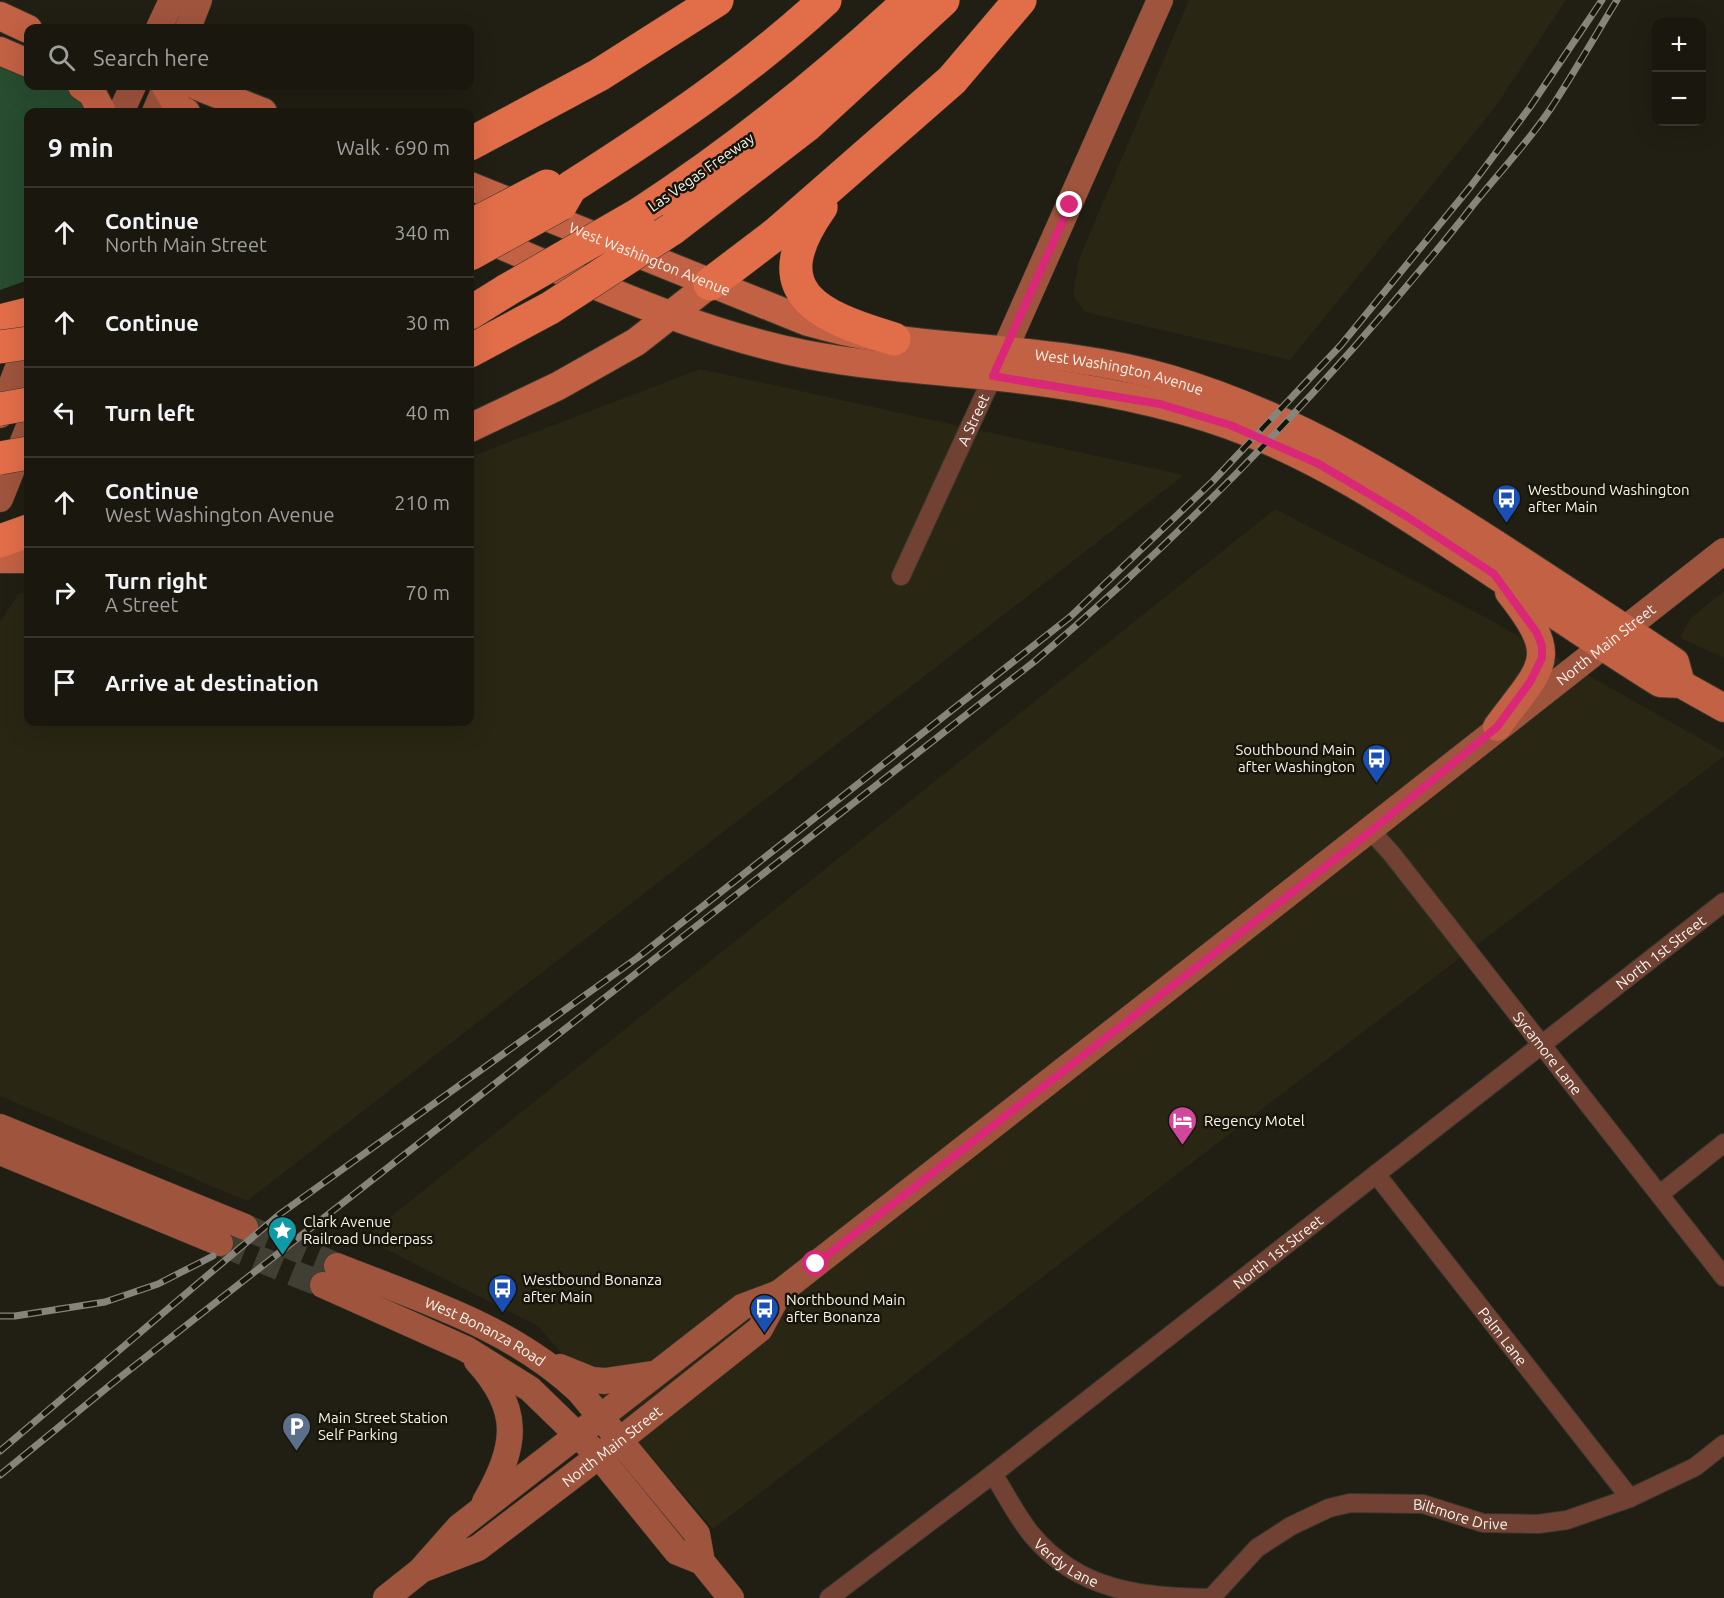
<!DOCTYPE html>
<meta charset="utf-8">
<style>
:root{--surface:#19170e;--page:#222017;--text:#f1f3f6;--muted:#9f9f9e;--line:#37362e}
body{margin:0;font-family:Ubuntu,sans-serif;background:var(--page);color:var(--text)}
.controls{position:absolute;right:18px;top:18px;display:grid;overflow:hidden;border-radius:12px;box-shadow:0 6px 24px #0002}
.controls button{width:54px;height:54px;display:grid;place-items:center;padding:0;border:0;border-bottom:2px solid var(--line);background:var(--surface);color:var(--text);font:30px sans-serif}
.stop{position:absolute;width:18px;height:18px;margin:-14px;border:4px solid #db2777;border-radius:50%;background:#fff}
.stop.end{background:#db2777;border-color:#fff;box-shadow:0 2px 6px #0008}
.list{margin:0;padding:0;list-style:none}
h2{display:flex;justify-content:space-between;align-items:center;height:78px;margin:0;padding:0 24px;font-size:26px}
h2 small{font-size:20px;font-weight:400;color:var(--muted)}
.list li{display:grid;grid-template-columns:39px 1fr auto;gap:18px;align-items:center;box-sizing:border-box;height:90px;padding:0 24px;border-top:2px solid var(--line)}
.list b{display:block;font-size:22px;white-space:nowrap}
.list p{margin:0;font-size:20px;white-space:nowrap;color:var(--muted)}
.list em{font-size:20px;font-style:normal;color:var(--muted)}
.icon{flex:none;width:33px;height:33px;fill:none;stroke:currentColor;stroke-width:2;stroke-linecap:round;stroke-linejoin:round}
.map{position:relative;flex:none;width:1724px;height:1598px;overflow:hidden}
.search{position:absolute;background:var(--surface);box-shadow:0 6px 24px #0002;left:24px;top:24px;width:450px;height:66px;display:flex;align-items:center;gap:15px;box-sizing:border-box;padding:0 21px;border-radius:12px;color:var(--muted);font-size:22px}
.panel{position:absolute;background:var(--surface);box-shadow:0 6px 24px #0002;left:24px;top:108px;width:450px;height:618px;border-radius:12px}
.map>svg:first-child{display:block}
.built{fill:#292614}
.green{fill:#284c2f}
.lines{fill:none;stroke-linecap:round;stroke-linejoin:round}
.secondary-tunnel{stroke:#413f34;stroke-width:26;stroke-dasharray:26 13;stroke-linecap:butt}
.street-casing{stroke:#3b392d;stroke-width:20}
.secondary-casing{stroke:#3b392d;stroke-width:27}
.primary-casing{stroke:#3b392d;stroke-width:30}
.highway-casing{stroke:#3b392d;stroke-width:34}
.street{stroke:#714233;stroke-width:18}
.secondary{stroke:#9f543d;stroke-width:26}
.primary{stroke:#c26144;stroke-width:28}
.highway{stroke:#e26d49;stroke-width:33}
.rail-casing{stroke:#87857b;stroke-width:7}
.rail{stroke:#18150a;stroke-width:4.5;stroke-dasharray:14;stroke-linecap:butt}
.highway-bridge-casing{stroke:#3b392d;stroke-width:34;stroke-linecap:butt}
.highway-bridge{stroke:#e26d49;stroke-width:33}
.route{stroke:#db2777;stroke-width:8}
.labels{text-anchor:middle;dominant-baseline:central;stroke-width:5;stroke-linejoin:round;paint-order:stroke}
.street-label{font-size:15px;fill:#f6f4ec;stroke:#18150a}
.poi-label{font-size:15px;fill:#f6f4ec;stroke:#18150a;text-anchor:start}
</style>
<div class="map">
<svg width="1724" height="1598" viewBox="0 0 1724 1598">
<rect width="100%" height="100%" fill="#211f13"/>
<path class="built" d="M1189,0h377l-70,106 -206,254 -205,-48 -12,-17 6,-36z
M700,369l484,106 -937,726 -247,-105v-474l19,-29 9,-1v130h442v-265z
M1275,509l210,108 239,135v4l-1011,773 -175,-203 -174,-88z
M1724,591v67l-44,-20 11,-20z"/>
<path class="green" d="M0,58l28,11v17h41l25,26h-66v168l-28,10z"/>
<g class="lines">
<path class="secondary-tunnel" d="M245,1227l92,39
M220,1243l103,42"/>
<defs>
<g id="street">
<path id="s1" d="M901,576l92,-200"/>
<path id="s2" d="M1371,831l20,22 333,424"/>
<path id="s3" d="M1376,1174l254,324"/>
<path d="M1660,1194l64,-51"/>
<path id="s4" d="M993,1474c13,20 24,43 39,61 48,57 111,62 179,63"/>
<path id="s5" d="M829,1598l164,-124 731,-572"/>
<path id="s6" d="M1211,1598l46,-50 34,-22 38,-18 21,-5 73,1 60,19 55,1 29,-4 63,-22 65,-31 29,-23"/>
</g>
<g id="secondary">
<path d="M159,28l13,-28"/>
<path d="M188,28l11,-28"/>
<path d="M121,112l12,-26"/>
<path d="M155,112l11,-26"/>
<path d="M997,367l163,-367"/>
<path d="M0,415l28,-74"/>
<path d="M0,499l28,-70"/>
<path d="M0,1127l245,100"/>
<path d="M0,1152l220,91"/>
<path id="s7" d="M337,1266c85,34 174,61 242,125l118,143 5,28 29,36"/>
<path d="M323,1285l143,64 64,40 69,67 78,96 25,10"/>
<path d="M477,1361c46,50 39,86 8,141"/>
<path d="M560,1367l32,13 13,1 47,-7"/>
<path id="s8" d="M426,1568l52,-20 142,-108 140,-111 19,-36"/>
<path id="s9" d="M386,1598l34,-27 39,-44 283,-220 37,-14c316,-246 630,-495 945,-742"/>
</g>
<g id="primary">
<path d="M0,16l28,13"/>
<path d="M0,51l28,12"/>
<path d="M82,86l10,7 10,19"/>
<path d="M197,86l66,26"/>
<path d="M166,87l14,23 6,2"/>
<path id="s10" d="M470,186l338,136c20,5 40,11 61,14 100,15 204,14 301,43 127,38 228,102 338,173 56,37 112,73 167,110l6,22"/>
<path d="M477,235c107,45 213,96 327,119 61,12 124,16 186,22 80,8 163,22 239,49 84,30 158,78 232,127 66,44 132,89 199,131l21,1 43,24"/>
<path d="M470,428l88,-42 78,-44 74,-58"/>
<path d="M0,559h28"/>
<path d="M1497,727c46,-62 65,-68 12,-135"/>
</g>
<path id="highway" d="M470,144l129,-69 118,-75
M561,204l10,-17c89,-57 176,-115 254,-187
M821,207c-60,85 -4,109 73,132
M639,214c97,-63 186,-135 271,-214
M672,229l134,-103 137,-126
M710,284l67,-51 175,-153 68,-80
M470,313l37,-23
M0,321l28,-7
M470,351l80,-43
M0,541l28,-10"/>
</defs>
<use href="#street" class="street-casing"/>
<use href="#secondary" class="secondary-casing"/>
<use href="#primary" class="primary-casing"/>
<use href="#highway" class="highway-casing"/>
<use href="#street" class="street"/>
<use href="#secondary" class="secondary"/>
<use href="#primary" class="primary"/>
<use href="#highway" class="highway"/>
<defs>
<path id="rail" d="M0,1316h15l90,-14 53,-18 55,-28
M0,1451l280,-237 357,-256 433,-341 143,-136 128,-136 130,-159 59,-79 72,-107
M0,1475l114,-93 921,-721c159,-135 298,-281 428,-443 28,-37 62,-71 88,-110 23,-35 44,-72 66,-108"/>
</defs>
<use href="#rail" class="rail-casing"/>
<use href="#rail" class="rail"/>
<defs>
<path id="highway-bridge" d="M470,226l77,-40
M470,254l91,-50
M507,290l132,-76
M550,308l122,-79
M0,347l28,-4
M0,409l28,-5
M0,458l28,-5"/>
</defs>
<use href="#highway-bridge" class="highway-bridge-casing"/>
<use href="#highway-bridge" class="highway-bridge"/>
</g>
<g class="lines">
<path class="route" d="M816,1264l555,-433 126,-104 33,-45 12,-24v-12l-5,-13 -43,-59 -88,-58 -87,-52 -89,-39 -70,-21 -167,-28 77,-171"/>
</g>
<defs>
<symbol id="bus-pin" viewBox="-11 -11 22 30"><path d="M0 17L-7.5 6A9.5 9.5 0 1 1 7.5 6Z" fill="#1a4fb4" stroke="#18150a"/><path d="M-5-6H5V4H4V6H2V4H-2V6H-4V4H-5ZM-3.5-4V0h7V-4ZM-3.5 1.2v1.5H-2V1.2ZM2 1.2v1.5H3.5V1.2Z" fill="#fff"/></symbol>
<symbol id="hotel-pin" viewBox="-11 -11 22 30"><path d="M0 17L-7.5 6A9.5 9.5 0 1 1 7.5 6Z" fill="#d1479c" stroke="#18150a"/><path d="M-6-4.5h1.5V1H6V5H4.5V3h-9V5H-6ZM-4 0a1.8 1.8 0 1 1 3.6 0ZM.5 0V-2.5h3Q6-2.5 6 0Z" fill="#fff"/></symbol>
<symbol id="sight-pin" viewBox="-11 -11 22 30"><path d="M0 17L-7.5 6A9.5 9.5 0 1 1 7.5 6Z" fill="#0f9aa8" stroke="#18150a"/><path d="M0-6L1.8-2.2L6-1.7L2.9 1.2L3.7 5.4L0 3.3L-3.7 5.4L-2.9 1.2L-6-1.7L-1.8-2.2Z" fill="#fff"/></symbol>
<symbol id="parking-pin" viewBox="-11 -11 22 30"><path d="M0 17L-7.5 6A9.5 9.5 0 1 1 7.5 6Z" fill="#5c6f8a" stroke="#18150a"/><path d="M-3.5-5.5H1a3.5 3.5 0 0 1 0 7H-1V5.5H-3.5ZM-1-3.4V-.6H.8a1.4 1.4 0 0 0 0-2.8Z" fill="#fff"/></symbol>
</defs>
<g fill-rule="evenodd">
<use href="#bus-pin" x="1490" y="482" width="33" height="45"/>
<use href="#bus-pin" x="1360" y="742" width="33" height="45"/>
<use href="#hotel-pin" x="1166" y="1104" width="33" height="45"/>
<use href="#sight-pin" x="266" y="1214" width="33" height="45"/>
<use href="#bus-pin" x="486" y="1272" width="33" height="45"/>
<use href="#bus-pin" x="748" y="1292" width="33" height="45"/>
<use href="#parking-pin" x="280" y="1410" width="33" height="45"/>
</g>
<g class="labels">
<g class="street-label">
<text transform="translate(701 172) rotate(-35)">Las Vegas Freeway</text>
<text stroke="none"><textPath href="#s10" startOffset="194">West Washington Avenue</textPath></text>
<text stroke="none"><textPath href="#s10" startOffset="680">West Washington Avenue</textPath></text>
<text stroke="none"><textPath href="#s1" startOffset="172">A Street</textPath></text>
<text stroke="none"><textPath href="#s9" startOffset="1551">North Main Street</textPath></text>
<text stroke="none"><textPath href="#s5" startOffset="1053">North 1st Street</textPath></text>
<text stroke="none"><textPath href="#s2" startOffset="284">Sycamore Lane</textPath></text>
<text stroke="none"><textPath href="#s5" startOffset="567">North 1st Street</textPath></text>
<text stroke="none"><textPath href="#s7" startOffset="162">West Bonanza Road</textPath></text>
<text stroke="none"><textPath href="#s3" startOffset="206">Palm Lane</textPath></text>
<text stroke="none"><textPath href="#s8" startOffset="224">North Main Street</textPath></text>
<text stroke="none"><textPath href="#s6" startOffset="284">Biltmore Drive</textPath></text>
<text stroke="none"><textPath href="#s4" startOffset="117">Verdy Lane</textPath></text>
</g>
<g class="poi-label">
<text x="1528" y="489">Westbound Washington<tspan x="1528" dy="17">after Main</tspan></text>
<text x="1355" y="749" text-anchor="end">Southbound Main<tspan x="1355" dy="17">after Washington</tspan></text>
<text x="1204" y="1120">Regency Motel</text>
<text x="303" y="1221">Clark Avenue<tspan x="303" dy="17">Railroad Underpass</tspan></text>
<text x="523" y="1279">Westbound Bonanza<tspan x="523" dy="17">after Main</tspan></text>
<text x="786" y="1299">Northbound Main<tspan x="786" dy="17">after Bonanza</tspan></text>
<text x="318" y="1417">Main Street Station<tspan x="318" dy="17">Self Parking</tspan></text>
</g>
</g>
</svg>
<div class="controls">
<button>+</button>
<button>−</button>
</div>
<div class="stop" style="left:816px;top:1264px"></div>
<div class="stop end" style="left:1070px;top:205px"></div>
<div class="search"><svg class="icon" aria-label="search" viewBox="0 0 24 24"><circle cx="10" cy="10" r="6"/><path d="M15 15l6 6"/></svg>Search here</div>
<section class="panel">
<h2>9 min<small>Walk · 690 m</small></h2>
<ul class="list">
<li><svg class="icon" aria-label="ahead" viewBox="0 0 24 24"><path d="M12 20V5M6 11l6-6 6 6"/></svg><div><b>Continue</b><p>North Main Street</p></div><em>340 m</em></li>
<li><svg class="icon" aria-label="ahead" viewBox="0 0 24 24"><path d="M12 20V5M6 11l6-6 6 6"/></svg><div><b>Continue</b></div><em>30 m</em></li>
<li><svg class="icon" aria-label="left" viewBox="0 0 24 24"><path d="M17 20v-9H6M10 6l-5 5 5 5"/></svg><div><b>Turn left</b></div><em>40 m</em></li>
<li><svg class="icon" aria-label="ahead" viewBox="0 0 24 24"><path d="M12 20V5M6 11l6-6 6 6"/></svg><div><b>Continue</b><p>West Washington Avenue</p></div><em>210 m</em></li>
<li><svg class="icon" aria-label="right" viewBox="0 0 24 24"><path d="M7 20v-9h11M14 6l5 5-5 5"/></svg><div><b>Turn right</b><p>A Street</p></div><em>70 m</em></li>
<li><svg class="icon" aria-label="arrive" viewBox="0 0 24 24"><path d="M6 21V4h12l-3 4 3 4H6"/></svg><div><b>Arrive at destination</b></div></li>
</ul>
</section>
</div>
